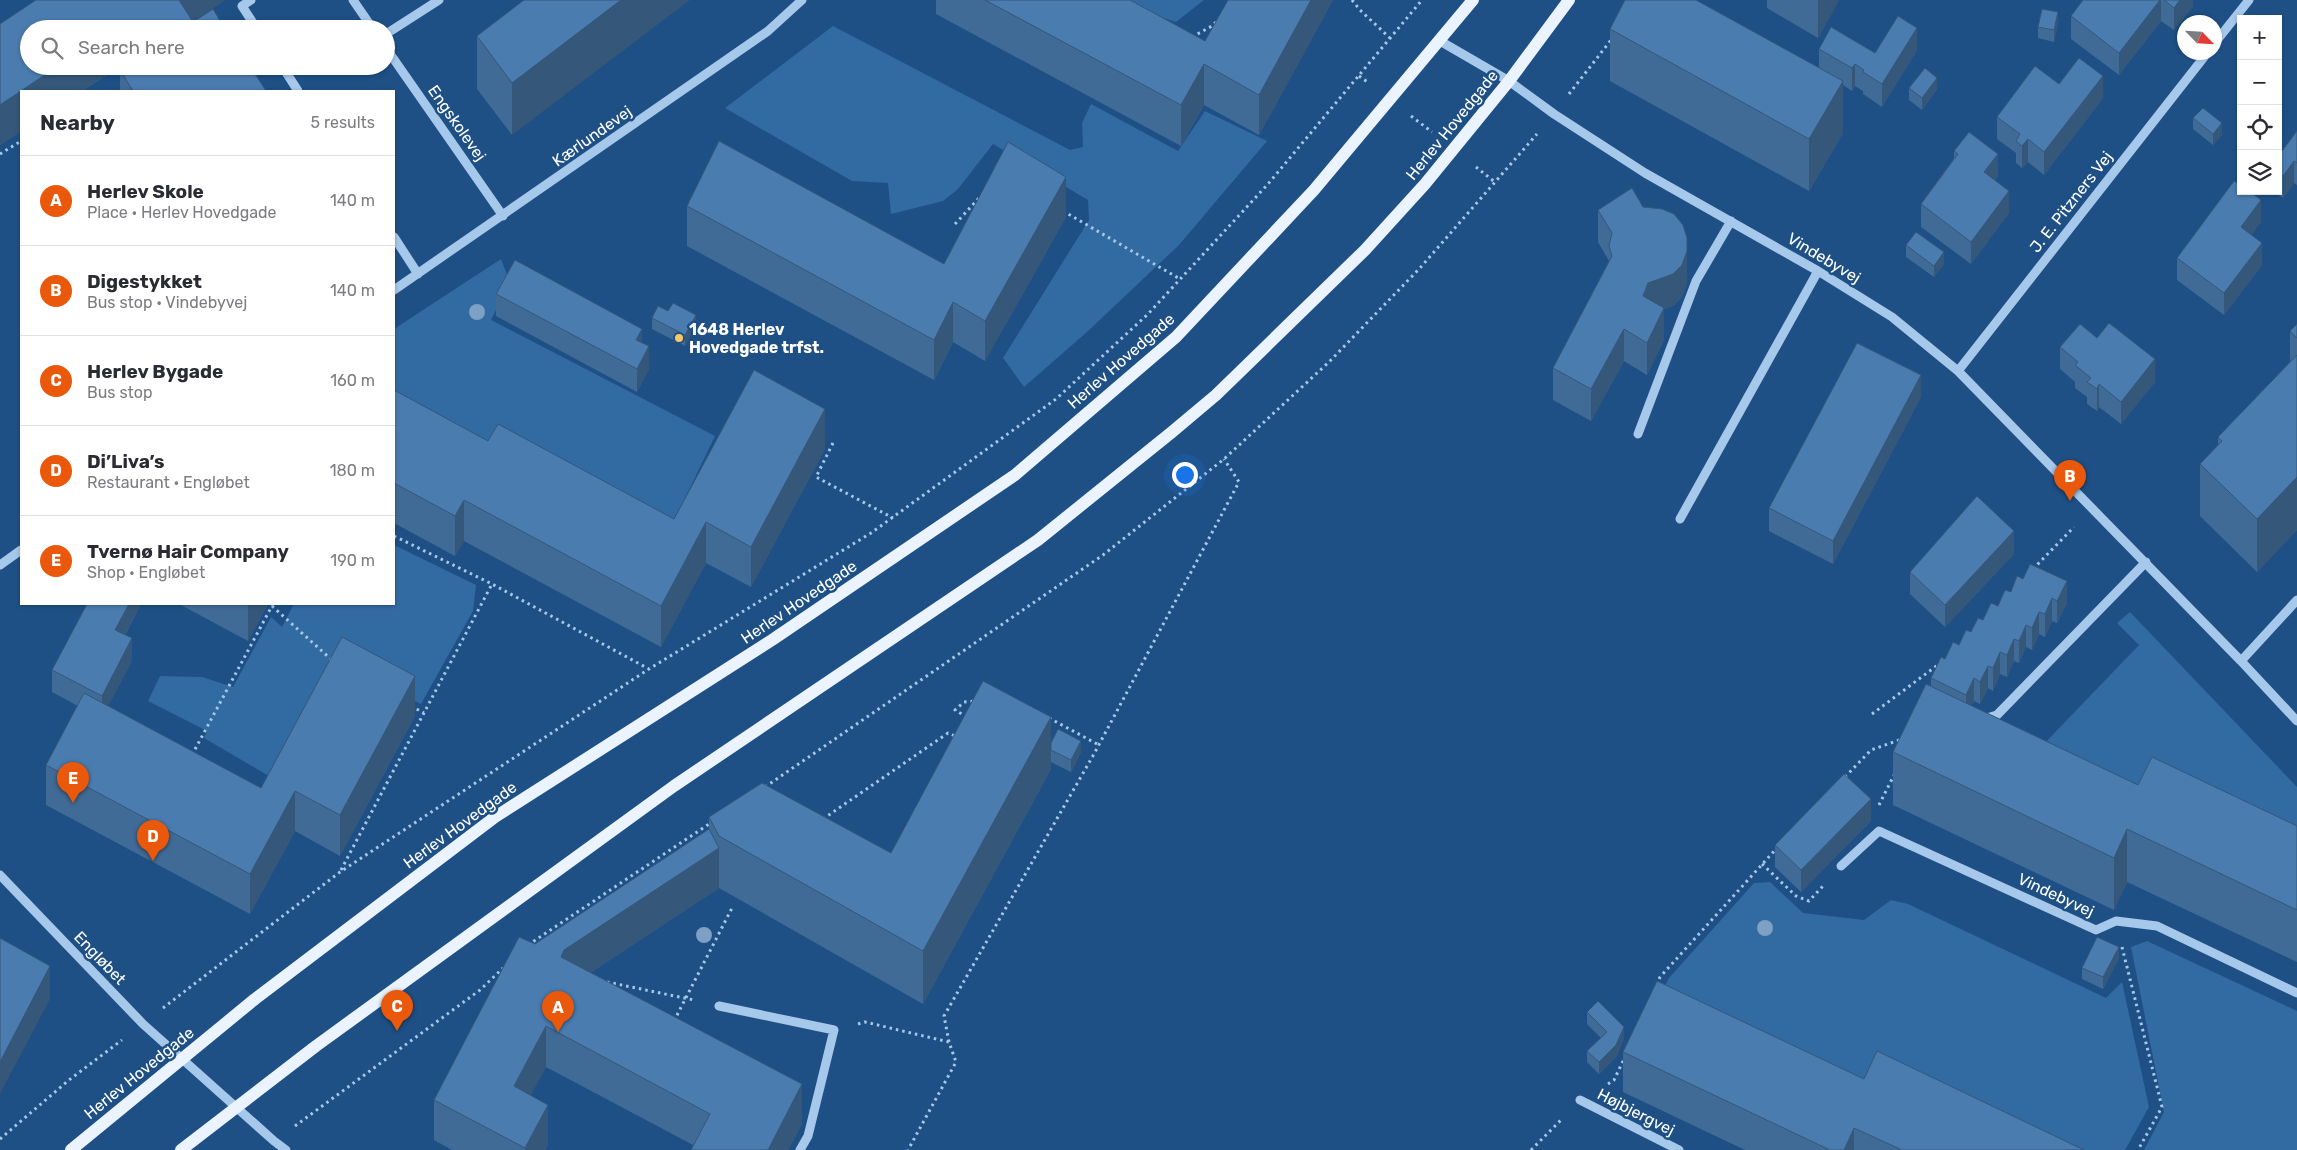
<!DOCTYPE html>
<meta charset="utf-8">
<style>
:root{--surface:#fff;--page:#f7f7f7;--text:#2b2b33;--muted:#7c7c81;--line:#e1e1e2;--accent:#ea580c}
body{margin:0;font-family:Rubik,sans-serif;background:var(--page);color:var(--text)}
.controls{position:absolute;right:15px;top:15px;display:grid;overflow:hidden;border-radius:0px;box-shadow:0 1px 4px #0004}
.controls button{width:45px;height:45px;display:grid;place-items:center;padding:0;border:0;border-bottom:1px solid var(--line);background:var(--surface);color:var(--text);font:25px sans-serif}
.compass{position:absolute;left:2177px;top:15px;width:45px;height:45px;border-radius:50%;background:var(--surface);box-shadow:0 1px 4px #0004;rotate:115deg}
.you{position:absolute;left:1184px;top:474px;width:18px;height:18px;margin:-12px;border:4px solid #fff;border-radius:50%;background:#1a73e8;box-shadow:0 0 0 8px #1a73e833}
.badge{display:grid;place-items:center;width:32px;height:32px;border-radius:50%;background:var(--accent);color:#fff;font-size:16px;font-weight:700}
.pin{position:absolute;translate:-50% -41px;filter:drop-shadow(0 1px 2px #0008)}
.pin::after{content:'';position:absolute;top:26px;width:18px;height:15px;background:inherit;clip-path:polygon(0 0,100% 0,50% 100%)}
.list{margin:0;padding:0;list-style:none}
h2{display:flex;justify-content:space-between;align-items:center;height:65px;margin:0;padding:0 20px;font-size:21px}
h2 small{font-size:16px;font-weight:400;color:var(--muted)}
.list li{display:grid;grid-template-columns:32px 1fr auto;gap:15px;align-items:center;box-sizing:border-box;height:90px;padding:0 20px;border-top:1px solid var(--line)}
.list b{display:block;font-size:19px;white-space:nowrap}
.list p{margin:0;font-size:16px;white-space:nowrap;color:var(--muted)}
.list em{font-size:16px;font-style:normal;color:var(--muted)}
.icon{flex:none;width:28px;height:28px;fill:none;stroke:currentColor;stroke-width:2;stroke-linecap:round;stroke-linejoin:round}
.map{position:relative;flex:none;width:2297px;height:1150px;overflow:hidden}
.search{position:absolute;background:var(--surface);box-shadow:0 1px 4px #0004;left:20px;top:20px;width:375px;height:55px;display:flex;align-items:center;gap:12px;box-sizing:border-box;padding:0 18px;border-radius:28px;color:var(--muted);font-size:19px}
.panel{position:absolute;background:var(--surface);box-shadow:0 1px 4px #0004;left:20px;top:90px;width:375px;height:515px;border-radius:0px}
.map>svg:first-child{display:block}
.green{fill:#326aa2}
.lines{fill:none;stroke-linecap:round;stroke-linejoin:round}
.path{stroke:#a6c8ea;stroke-width:3;stroke-dasharray:2.5 4;stroke-linecap:butt}
.minor{stroke:#a6c8ea;stroke-width:9}
.major{stroke:#eaf3fe;stroke-width:12}
.tree{fill:#7da0c4}
.wall{fill:#406b96}
.shaded-wall{fill:#34577a}
.building{fill:#4b7caf;stroke:#34577a}
.poi-dot{fill:#f9c765;stroke:#1e5085;stroke-width:2}
.labels{text-anchor:middle;dominant-baseline:central;stroke-width:5;stroke-linejoin:round;paint-order:stroke}
.street-label{font-size:16px;fill:#fff;stroke:#1e5085}
.poi-label{font-size:16px;font-weight:bold;fill:#fff;stroke:#1e5085;text-anchor:start}
</style>
<div class="map">
<svg width="2297" height="1150" viewBox="0 0 2297 1150">
<rect width="100%" height="100%" fill="#1e5085"/>
<path class="green" d="M1119,0h85l-28,22 -41,-12z
M833,26l237,124 13,-3 -1,-24 9,-19 87,47 27,-40 62,30 -88,104 -92,87 -63,55 -21,-29 86,-138 -1,-20 -95,-56 -35,45 -15,12 -52,13 -3,-31 -36,-2 -127,-73z
M501,259l9,23 -19,38 224,116 -51,106 -270,-117v-96z
M394,545l82,40 -3,26 -52,93 -79,-40 -63,118 -75,-44 3,-7 -59,-30 12,-25 42,1 31,10 38,-70 11,10 12,-23h100z
M2130,612l167,175v85l-257,-124 99,-103 -22,-22z
M1770,882l33,31 61,7 27,-20 17,4 198,94 16,-16 27,125 -24,43h-107l-156,-40 -209,-100 16,-32 85,-95z
M2147,941l150,70v139h-153l20,-38 -33,-165z"/>
<g class="lines">
<path class="path" d="M1352,0l8,10 31,29
M1192,37l20,-11 8,-8
M1359,76l10,7
M1569,94l42,-54
M1411,116l21,16
M0,154l21,-13
M1476,167l20,16
M1063,211l117,68
M955,224l25,-27
M833,443l-17,34 77,41
M394,536l98,48 157,85
M2033,569l41,-42
M272,606l61,55
M411,706l13,7
M1872,714l67,-50
M967,717l-12,-7 9,-8 11,-1
M1049,718l50,27
M192,755l81,-151
M1845,777l26,-27 31,-11
M765,787l338,-232 121,-96 105,-97 91,-94 117,-134
M1879,805l15,-30
M823,819l125,-86 9,4
M1762,864l34,32 13,5 15,-16
M341,870l151,-286
M528,945l184,-123
M2122,947l40,160 -24,43
M607,982l87,18
M1657,985l3,-8 116,-128
M163,1008l177,-136 309,-203 222,-136 185,-134 92,-85 120,-130 154,-184
M674,1021l58,-113
M858,1024l7,-2 84,20 7,20 -48,88
M949,1042l-5,-26 150,-262 145,-272 -15,-23
M1608,1084l6,-4 10,-21
M295,1126l185,-136 23,-22
M0,1139l69,-59 53,-40
M1531,1150l32,-32"/>
<path class="minor" d="M251,0l-9,6 15,23
M353,0l20,29
M386,34l53,-34
M1440,41l69,40 45,33 91,59 173,98 74,46 66,54 283,290 56,60
M2214,44l35,-44
M386,48l117,168
M282,66l16,25
M394,237l24,37
M394,290l374,-259 34,-31
M1958,371l250,-319
M1638,434l58,-153 35,-60
M1680,519l138,-248
M0,565l21,-15
M2241,661l56,-61
M1983,719l14,-4 149,-153
M1841,866l38,-35 217,99 20,-9 41,5 140,67
M0,875l143,149 131,117 12,9
M719,1006l115,24 -26,106 -8,14
M1580,1100l99,50"/>
<path class="major" d="M71,1150l184,-151 240,-182 277,-177 243,-165 161,-138 138,-147 159,-190
M181,1150l135,-104 358,-260 364,-246 134,-108 44,-37 149,-145 60,-66 84,-103 60,-81"/>
</g>
<g class="tree">
<circle cx="477" cy="312" r="8"/>
<circle cx="1765" cy="928" r="8"/>
<circle cx="704" cy="935" r="8"/>
</g>
<path class="wall" d="M36,0h189l-32,21v1l32,7h-196v37h221l16,25h-146v-16l-4,-6 -116,76v-121z
M524,0l-12,135 -35,-46v-53z
M936,0h194l75,41 128,-41 -74,135 -55,-30 -23,41 -245,-132z
M1767,0h72l-21,38 -51,-30z
M2083,0h110v6l-19,24 -13,-9 -42,54 -48,-36v-23z
M2058,24l-4,18 -16,-4v-11z
M1610,29l209,39v-19l56,4 42,-3 -35,57 -19,-13v-3l-8,-5 -3,5 -9,-6v48l-34,58 -199,-110z
M2059,84l44,14 -59,77 -16,-13 -6,6 -6,-5v-10l-19,-14v-22z
M1909,88l28,1 -15,21 -13,-10z
M2193,118l29,17 -9,10 -20,-16z
M2297,131v54l-3,-2 -11,15 -10,-7h5v-43l4,3z
M1954,151l44,25 -3,4 14,33 -38,51 -50,-37v-23l33,-46z
M687,206l257,58 122,-47 -81,144 -32,-19 -19,38 -247,-134z
M1598,210l89,73 -5,14 -9,9 -9,3v31l-17,35 -23,-14 -33,60 -38,-21v-32l56,-107 -11,-19z
M2261,222l-10,13 11,30 -38,50 -47,-35v-22z
M1906,245l38,19 -10,13 -28,-20z
M496,294l146,48 7,27 -12,23 -141,-76z
M668,311l28,15 -11,20 -33,-17v-11z
M2297,324v206l-40,42 -57,-56v-52l18,-19v-8l72,-75v-31z
M2097,338l58,44 -34,42 -22,-17 -2,4 -10,-7v-7l-12,-9v-6l-15,-13v-22z
M394,390l94,51 186,78 151,-70 -74,138 -45,-24 -45,84 -197,-106 -9,15 -61,-33z
M1921,397l-88,167 -64,-33v-23z
M2014,554l-69,73 -35,-33v-22z
M2017,576l50,27 -10,20 -5,-2 -7,16 -6,-3 -7,16 -6,-3 -7,16 -5,-2 -7,16 -7,-3 -7,17 -5,-3 -8,16 -6,-3 -3,5 167,79 159,41v136l-170,-80 -13,28 -221,-105v-53l38,-66v-8l14,-19 66,-67z
M141,604l-16,31 7,26 -24,45 153,82 154,-72 -75,140 -45,-25 -45,83 -204,-109v-40l32,-59 -26,-14v-22z
M179,604h89l-20,37z
M1051,743l30,9 -10,20 -20,-10v7l-128,235 -204,-116 -129,85 212,151 -14,26h-97l2,-5 -147,-78 -16,28 18,50 -3,5h-93l-18,-10v-40l101,-156 174,-115v-12l182,36z
M1871,821l-70,71 -26,-25v-22z
M2119,958l-16,31 -21,-10v-11z
M1587,1012l37,27 -8,18 -17,17 -12,-12v-11l14,-13 -14,-14z
M1623,1052l241,27 220,71h-339l-122,-58z"/>
<path class="shaded-wall" d="M175,0h50l-44,29z
M621,0h69l-178,135v-52z
M1311,0h22l-74,135v-40z
M1818,0h21l-21,38z
M2160,0h1v21l-42,54v-22z
M2180,0h13v6l-19,24v-22z
M2058,12v12l-4,18v-12z
M1917,28v22l-35,57v-23z
M1204,64v41l-23,41v-41z
M1855,64v22l-3,5v-23z
M58,66h58v3l-34,22h-61v40l-21,14v-40z
M2103,76v22l-59,77v-23z
M1937,78v11l-15,21v-12z
M1843,81v52l-34,58v-52z
M2222,123v12l-9,10v-11z
M2028,139v23l-6,6v-22z
M1998,154v22l-14,19v-23z
M2294,161v22l-11,15v-22z
M1066,177v40l-81,144v-40z
M2009,191v22l-38,51v-22z
M2261,200v22l-20,27v-22z
M1687,238v45l-5,14 -9,9 -9,3v31l-17,35v-32l-4,-47 5,-13z
M2262,243v22l-38,50v-22z
M1944,252v12l-10,13v-11z
M953,302v40l-19,38v-40z
M696,315v11l-11,20v-11z
M642,329v23l-6,-12z
M1624,329v32l-33,60v-32z
M649,346v23l-12,23v-23z
M2155,359v23l-34,42v-22z
M1921,375v22l-88,167v-23z
M2099,384v23l-2,4v-22z
M825,409v40l-74,138v-40z
M2297,477v53l-40,42v-53z
M464,500v41l-9,15v-40z
M706,522v41l-45,84v-41z
M2014,531v23l-69,73v-22z
M2067,581v22l-10,20v-22z
M2052,598v23l-7,16v-23z
M129,604h12l-26,48v-22z
M248,604h20l-20,37z
M2039,612v22l-7,16v-22z
M2026,625v22l-7,16v-22z
M132,638v23l-30,57v-22z
M2014,639v22l-7,16v-22z
M2000,652v22l-7,17v-23z
M1988,666v22l-8,16v-22z
M415,676v40l-75,140v-41z
M1974,678v23l-8,16v-22z
M1051,717v52l-128,235v-53z
M1081,741v11l-10,20v-12z
M295,791v40l-45,83v-40z
M1871,799v22l-70,71v-22z
M2127,829v53l-13,28v-52z
M719,848v40l-155,102 -3,-33 3,-7z
M2119,947v11l-16,31v-12z
M50,966v33l-50,95v-32z
M546,1026v41l-32,60v-41z
M1624,1027v12l-8,18 -17,17v-12z
M802,1084v40l-14,26h-20z
M548,1105v40l-3,5h-20v-2z
M1854,1128v22h-10z"/>
<path class="building" d="M36,0h143l14,22 20,-13 12,20h-196v37h29l-58,39v-81z
M524,0h97l-109,83 -35,-47z
M985,0h145l75,41 23,-41h83l-52,95 -55,-31 -23,41z
M1625,0h71l147,81 -34,58 -199,-110z
M2083,0h77l-41,53 -48,-37z
M2164,0h16l-6,8z
M2042,9l16,3 -4,18 -16,-3z
M1898,16l19,12 -35,56 -19,-12 1,-2 -9,-6 -3,4 -33,-19 12,-22 44,26z
M2079,58l24,18 -59,76 -16,-13 -6,7 -6,-5 4,-7 -23,-17 38,-51 24,18z
M126,66h124l16,25h-133l-13,-21z
M1925,68l12,10 -15,20 -13,-10z
M2203,108l19,15 -9,11 -20,-16z
M2297,131v32l-3,-2 -11,15 -5,-3v-25l4,3z
M1969,132l29,22 -14,18 25,19 -38,51 -50,-38 37,-50 -4,-3z
M719,141l225,123 64,-122 58,35 -81,144 -32,-19 -19,38 -247,-134z
M2234,181l7,4v6h8l12,9 -20,27 21,16 -38,50 -47,-35z
M1632,188l11,19 19,2 12,5 9,11 4,13v13l-5,14 -9,9 -25,9 -5,13 21,12 -17,35 -23,-14 -33,60 -38,-21 59,-112 -3,-10 3,-13 -14,-23z
M1916,232l28,20 -10,14 -28,-21z
M515,260l127,69 -6,11 13,6 -12,23 -141,-75z
M673,303l23,12 -11,20 -33,-17 6,-12 10,5z
M2109,323l46,36 -34,43 -22,-18 -2,5 -10,-7 4,-4 -16,-13 3,-3 -18,-15 20,-23 17,14z
M2297,324v14l-7,-7z
M1857,343l64,32 -88,166 -64,-33z
M2297,355v122l-40,42 -57,-55 22,-23 -4,-4z
M754,370l71,39 -74,138 -45,-25 -45,84 -197,-106 -9,16 -61,-33v-93l94,51 10,-17 176,95z
M1977,496l37,35 -69,74 -35,-33z
M2030,564l37,17 -10,20 -5,-3 -7,16 -6,-2 -7,16 -6,-3 -7,16 -5,-2 -7,16 -7,-3 -7,16 -5,-2 -8,16 -6,-4 -8,17 -35,-17 10,-21 4,2 8,-17 6,3 7,-15 5,2 7,-14 5,2 8,-17 7,3 7,-16 6,2 6,-16 6,3z
M87,604h42l-14,26 17,8 -30,58 -50,-26z
M342,637l73,39 -75,139 -45,-24 -45,83 -204,-109 38,-72 177,95z
M983,681l68,36 -128,234 -204,-115 -10,-19 53,-34 129,70z
M1926,684l212,101 14,-28 145,69v84l-170,-81 -13,29 -221,-106z
M1058,729l23,12 -10,19 -20,-10v-7z
M1844,774l27,25 -70,71 -26,-25z
M709,829l10,19 -155,102 -3,7 241,127 -34,66h-77l19,-36 -164,-88 -32,60 34,19 -23,43 -91,-48 85,-163 16,7z
M2097,937l22,10 -16,30 -21,-9z
M0,938l50,28 -50,96z
M1657,981l207,98 13,-28 207,99h-182l-48,-22 -10,22h-14l-207,-98z
M1598,1001l26,26 -8,18 -17,17 -12,-11 20,-19 -20,-20z"/>
<circle class="poi-dot" cx="679" cy="338" r="5"/>
<g class="labels">
<g class="street-label">
<text transform="translate(457 123) rotate(55)">Engskolevej</text>
<text transform="translate(1452 125) rotate(-51)">Herlev Hovedgade</text>
<text transform="translate(592 136) rotate(-35)">Kærlundevej</text>
<text transform="translate(2071 202) rotate(-52)">J. E. Pitzners Vej</text>
<text transform="translate(1824 258) rotate(31)">Vindebyvej</text>
<text transform="translate(1121 361) rotate(-41)">Herlev Hovedgade</text>
<text transform="translate(799 602) rotate(-34)">Herlev Hovedgade</text>
<text transform="translate(460 825) rotate(-36)">Herlev Hovedgade</text>
<text transform="translate(2056 895) rotate(25)">Vindebyvej</text>
<text transform="translate(100 958) rotate(46)">Engløbet</text>
<text transform="translate(139 1073) rotate(-39)">Herlev Hovedgade</text>
<text transform="translate(1636 1112) rotate(27)">Højbjergvej</text>
</g>
<g class="poi-label">
<text x="689" y="329">1648 Herlev<tspan x="689" dy="18">Hovedgade trfst.</tspan></text>
</g>
</g>
</svg>
<div class="controls">
<button>+</button>
<button>−</button>
<button><svg class="icon" aria-label="locate" viewBox="0 0 24 24"><circle cx="12" cy="12" r="6"/><path d="M12 2v4M12 18v4M2 12h4M18 12h4"/></svg></button>
<button><svg class="icon" aria-label="layers" viewBox="0 0 24 24"><path d="M12 4l9 5-9 5-9-5zM3 14l9 5 9-5"/></svg></button>
</div>
<svg class="compass" viewBox="-18 -18 36 36"><path d="M0-13l5 13h-10z" fill="#e53935"/><path d="M0 13l5-13h-10z" fill="#7c7c81"/></svg>
<div class="you"></div>
<div class="pin badge" style="left:558px;top:1032px">A</div>
<div class="pin badge" style="left:2070px;top:501px">B</div>
<div class="pin badge" style="left:397px;top:1031px">C</div>
<div class="pin badge" style="left:153px;top:861px">D</div>
<div class="pin badge" style="left:73px;top:803px">E</div>
<div class="search"><svg class="icon" aria-label="search" viewBox="0 0 24 24"><circle cx="10" cy="10" r="6"/><path d="M15 15l6 6"/></svg>Search here</div>
<section class="panel">
<h2>Nearby<small>5 results</small></h2>
<ul class="list">
<li><span class="badge">A</span><div><b>Herlev Skole</b><p>Place · Herlev Hovedgade</p></div><em>140 m</em></li>
<li><span class="badge">B</span><div><b>Digestykket</b><p>Bus stop · Vindebyvej</p></div><em>140 m</em></li>
<li><span class="badge">C</span><div><b>Herlev Bygade</b><p>Bus stop</p></div><em>160 m</em></li>
<li><span class="badge">D</span><div><b>Di’Liva’s</b><p>Restaurant · Engløbet</p></div><em>180 m</em></li>
<li><span class="badge">E</span><div><b>Tvernø Hair Company</b><p>Shop · Engløbet</p></div><em>190 m</em></li>
</ul>
</section>
</div>
